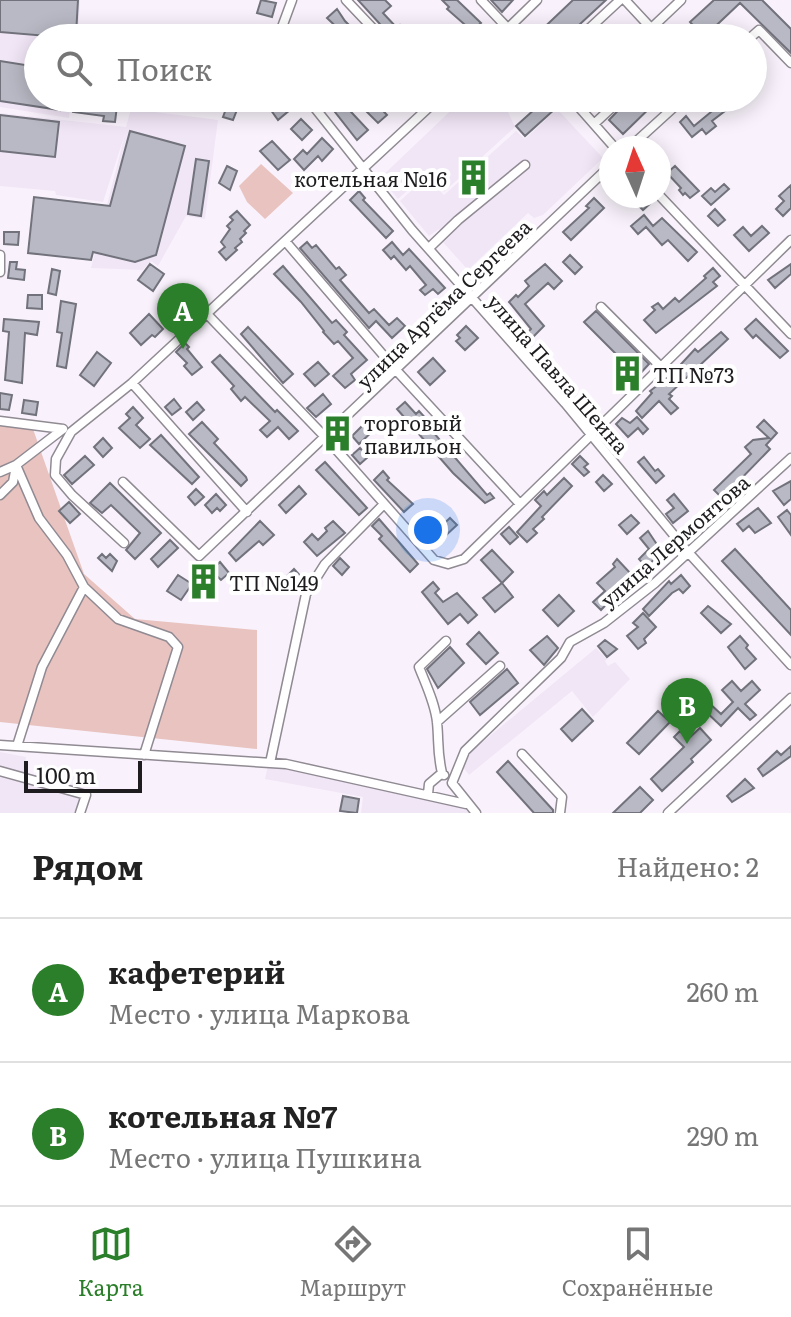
<!DOCTYPE html>
<html lang="ru">
<meta charset="utf-8">
<style>
:root{--surface:#fff;--page:#f6f6f6;--text:#222;--muted:#767676;--line:#e0e0e0;--accent:#2b7e2a}
body{margin:0;font-family:Literata,serif;background:var(--page);color:var(--text)}
.compass{position:absolute;left:599px;top:136px;width:72px;height:72px;border-radius:50%;background:var(--surface);box-shadow:0 4px 20px #0003;rotate:357deg}
.scale{position:absolute;left:24px;bottom:20px;width:118px;box-sizing:border-box;padding-left:8px;border:4px solid #1e1c1f;border-top:0;font-size:22px;line-height:28px;white-space:nowrap;color:#1e1c1f;-webkit-text-stroke:6px #fff;paint-order:stroke}
.you{position:absolute;left:428px;top:530px;width:28px;height:28px;margin:-20px;border:6px solid #fff;border-radius:50%;background:#1a73e8;box-shadow:0 0 0 12px #1a73e833}
.badge{display:grid;place-items:center;width:52px;height:52px;border-radius:50%;background:var(--accent);color:#fff;font-size:26px;font-weight:700}
.pin{position:absolute;translate:-50% -66px;filter:drop-shadow(0 2px 4px #0008)}
.pin::after{content:'';position:absolute;top:42px;width:28px;height:24px;background:inherit;clip-path:polygon(0 0,100% 0,50% 100%)}
.list{margin:0;padding:0;list-style:none}
h2{display:flex;justify-content:space-between;align-items:center;height:104px;margin:0;padding:0 32px;font-size:34px}
h2 small{font-size:26px;font-weight:400;color:var(--muted)}
.list li{display:grid;grid-template-columns:52px 1fr auto;gap:24px;align-items:center;box-sizing:border-box;height:144px;padding:0 32px;border-top:2px solid var(--line)}
.list b{display:block;font-size:30px;white-space:nowrap}
.list p{margin:0;font-size:26px;white-space:nowrap;color:var(--muted)}
.list em{font-size:26px;font-style:normal;color:var(--muted)}
.icon{flex:none;width:44px;height:44px;fill:none;stroke:currentColor;stroke-width:2;stroke-linecap:round;stroke-linejoin:round}
.map{position:relative;flex:none;width:791px;height:813px;overflow:hidden}
.search{position:absolute;background:var(--surface);box-shadow:0 4px 20px #0003;left:24px;right:24px;top:24px;height:88px;display:flex;align-items:center;gap:20px;box-sizing:border-box;padding:0 28px;border-radius:44px;color:var(--muted);font-size:30px}
.sheet{height:392px;background:var(--surface)}
nav{display:flex;justify-content:space-around;align-items:center;box-sizing:border-box;height:112px;border-top:2px solid var(--line);background:var(--surface);font-size:22px;color:var(--muted)}
nav a{display:grid;justify-items:center;gap:4px}
nav .on{color:var(--accent)}
.map>svg:first-child{display:block}
.built{fill:#f1e6f6}
.green{fill:#e8c3bf}
.building{fill:#b8b9c4;stroke:#71727b;stroke-width:2}
.lines{fill:none;stroke-linecap:round;stroke-linejoin:round}
.minor-casing{stroke:#908a93;stroke-width:11}
.minor{stroke:#fff;stroke-width:8}
.labels{text-anchor:middle;dominant-baseline:central;stroke-width:8;stroke-linejoin:round;paint-order:stroke}
.poi-label{font-size:20px;fill:#1e1c1f;stroke:#fff;text-anchor:start}
.street-label{font-size:20px;fill:#1e1c1f;stroke:#fff}
</style>
<div class="map">
<svg width="791" height="813" viewBox="0 0 791 813">
<rect width="100%" height="100%" fill="#f9f2fc"/>
<path class="built" d="M0,0h80l-2,38h-40v60h33l-2,20 -69,-11z
M464,98h59l-15,14 7,15 -71,65 -17,-19 -29,26 -18,-21z
M131,109l87,11 -13,99 -19,-3 -28,50 -7,-5 -8,9 -52,-2 34,-134 -22,68 -47,-7 -1,-4 -55,-5v-73l126,14z
M557,109l46,49 -60,57 -9,3 -6,-5 -60,57 -27,-30 4,-4 -6,-7 -10,7 -29,-35 26,-24 18,18 19,-17 11,11 10,-10 -9,-11 41,-37 9,8z
M596,648l11,11 -2,2 3,5 7,-4 15,17 -37,38 -21,-26 -103,84 -7,-9 6,-12z
M0,752l26,5 -2,16 56,13 6,19 -2,8h-84z
M268,765l18,1 135,28 43,14 5,5h-108l2,-16 -98,-18z"/>
<path class="green" d="M261,164l32,29 -28,26 -18,-17 -8,-16z
M0,425l33,4 51,145 51,45 122,11v119l-257,-27z"/>
<path class="building" d="M0,0h78l-2,35 -29,-2v3l-47,-4z
M261,0l15,3 -4,14 -15,-4z
M358,0h27l6,6 -8,7 14,15 3,-3 8,9 -5,4h-14l1,-3z
M442,0h15l24,23 -9,8 -25,-22 2,-2z
M491,0h22l-11,12z
M573,0h33l-41,38h-32z
M714,0h48l29,29v24l-51,-50 -36,34 -14,-15z
M337,9l8,12 17,17h-14l-21,-20z
M0,61l38,6v31h24l-2,12 -60,-9z
M74,98h44l-3,24 -12,-1 1,-5 -31,-4z
M230,98l10,4 -7,18 -10,-3z
M279,98h3l9,11 -13,11 -10,-14z
M324,98h14l30,32 -11,10z
M630,98h30l-37,36 -14,-14z
M710,98h4l4,5 5,-4 2,2 3,-3h14l-30,23 4,5 -10,8 -4,-5 -10,8 -12,-15 6,-6 8,10 17,-14 -8,-9z
M546,99l9,10 -30,27 -9,-10z
M374,101l13,14 -9,8 -13,-13z
M0,115l59,7 -4,35 -55,-6z
M301,119l11,11 -10,10 -11,-11z
M130,131l55,15 -29,109 -21,7 -42,-10 -2,8 -63,-7 6,-56 76,9z
M322,138l11,11 -11,12 -4,-5 -14,14 -10,-11 9,-9 4,4z
M272,141l18,19 -12,10 -18,-19z
M196,159l13,2 -8,55 -13,-2z
M227,166l10,5 -7,19 -11,-7z
M675,166l24,25 -9,7 -5,-5 -2,2 -4,-5 2,-2 -14,-15z
M472,169l10,11 -8,7 -10,-11z
M724,184l5,5 -18,16 -9,-9 9,-8 4,4z
M791,185v23l-8,8 -7,-7 8,-8 -5,-5z
M359,191l6,7 -2,2 30,31 -7,7 -36,-38z
M639,196h9l5,5 -10,9 -9,-9z
M594,198l10,10 -33,32 -8,-8 26,-24 -3,-2z
M715,209l10,11 -7,6 -10,-10z
M237,211l13,14 -6,6 2,2 -6,6 2,3 -7,6 2,2 -11,10 -7,-8 6,-5 -4,-5 9,-13 -3,-3 6,-6 -3,-3z
M644,215l9,11 9,-8 35,34 -9,9 -20,-21 -6,5 -16,-18 -8,7 -7,-8z
M762,226l7,7 -20,18 -15,-16 9,-8 8,9z
M4,232h15l-1,13 -14,-1z
M307,242l5,6 4,-3 20,24 3,-2 7,8 -6,5 29,33 5,-4 15,16 8,-7 8,8 -13,12 -16,-17 -7,7 -69,-80z
M392,242l11,13 6,-6 36,39 -7,6 -5,-5 -8,6 -5,-5 6,-5 -16,-19 -4,4 -12,-14 -3,3 -8,-9z
M570,255l12,12 -7,7 -12,-12z
M10,262h7l-1,7 9,1 -1,10 -16,-2z
M150,264l14,10 -11,17 -15,-11z
M545,264l17,17 -8,8 -6,-6 -23,21 19,22 -11,11 -5,-5 3,-3 -22,-27 7,-7 2,2 11,-11 -4,-5z
M791,264v10l-16,14 -7,-8z
M283,266l49,57 4,-3 11,12 -3,3 23,25 -16,14 4,6 -10,8 -12,-12 20,-18 -15,-17 -4,3 -11,-12 1,-1 -23,-29 -27,-28z
M713,268l7,8 -7,6 4,4 -61,47 -12,-13 11,-10 -3,-3 6,-4 5,6 12,-11 4,4 27,-24 -2,-2z
M52,269l8,2 -4,24 -8,-2z
M28,295h14v14l-15,-1z
M61,301l15,3 -10,64 -9,-2 5,-33 -5,-1z
M596,311l53,53 -11,12 -4,-4 -7,6 -4,-5 6,-6 -45,-45z
M149,314l14,15 -8,8 -3,-2 -11,10 -11,-12z
M4,319l35,3 -2,13 -12,-2 -3,50 -17,-3 4,-48 -6,-1z
M756,319l32,32 -8,7 -24,-23 -3,3 -8,-9z
M466,326l12,12 -13,12 -9,-9 4,-3 -3,-3z
M248,327l45,47 -10,9 -42,-49z
M721,332l7,7 -59,55 3,2 -3,3 9,9 -7,6 -12,-13 -17,17 -6,-7 16,-18 -2,-2 21,-16 24,-26 3,3z
M185,343l4,4 -2,2 15,18 -10,8 -8,-9 3,-3 -11,-11z
M97,352l14,11 -17,23 -14,-11z
M220,355l55,57 2,-2 21,21 -9,8 -11,-12 -11,10 -7,-7 10,-9 -25,-24 -4,4 -10,-12 3,-3 -22,-24z
M433,358l12,13 -15,14 -12,-13z
M318,362l11,12 -14,12 -11,-12z
M0,393l12,2 -3,15 -9,-1z
M323,394l8,10 -15,13 -9,-9z
M174,399l7,9 -9,7 -7,-8z
M24,400l14,2 -2,13 -14,-2z
M197,402l7,8 -11,10 -7,-8z
M405,402l11,12 3,-3 11,12 -3,2 60,70 3,-2 4,5 -9,5 -32,-30 -56,-64z
M133,407l10,11 -7,7 14,14 -10,9 -21,-20 11,-10 -4,-4z
M637,417l11,12 -5,5 -5,-6 -10,9 -12,-13 6,-6 8,5z
M368,420l8,8 -17,16 -7,-8z
M764,420l13,13 -11,12 4,4 -36,37 -14,10 -6,-6 37,-36 -6,-7 8,-7 16,-2 -12,-11z
M202,422l16,17 -4,4 32,34 1,3 -6,6 -52,-52z
M161,435l38,42 -7,7 -42,-39z
M103,438l9,10 -9,9 -9,-10z
M360,448l8,9 -8,7 -8,-9z
M85,456l9,9 -22,19 -8,-9z
M580,456l8,8 -4,3 5,5 -5,4 -12,-12z
M644,457l11,14 3,-2 6,7 -8,7 -18,-21z
M325,462l42,46 -8,7 -43,-45z
M383,471l6,7 -2,2 26,24 -9,8 -30,-32z
M603,475l9,9 -8,7 -8,-9z
M564,478l8,8 -30,31 2,2 -11,10 4,4 -10,9 -10,-10 24,-26 -6,-6 9,-9 3,4z
M791,481v18l-7,6 -11,-14z
M110,483l51,50 -26,26 -9,-9 14,-17 -29,-28 -9,8 -12,-10z
M299,486l7,8 -20,19 -7,-8z
M196,489l8,8 -9,8 -7,-8z
M216,494l10,11 -6,6 -3,-3 -5,5 -7,-8z
M674,494l14,17 -15,12 -7,-9 8,-6 -7,-8z
M69,502l11,12 -10,9 -11,-12z
M758,508l13,15 -16,10 -6,-7 -6,5 -6,-7z
M787,510l4,5v20l-13,-18z
M631,515l8,8 -12,11 -8,-9z
M425,518l10,11 -10,9 -10,-11z
M450,518l7,7 -13,12 -7,-7z
M379,519l39,45 -8,8 -31,-33 3,-3 -10,-10z
M260,521l14,14 -11,10 -4,-4 -23,20 -7,-8z
M333,521l12,12 -28,23 -13,-14 8,-8 6,6 9,-9 -2,-3z
M509,527l9,10 -8,7 -9,-10z
M648,531l14,21 -16,15 -7,-8 10,-10 -9,-11z
M170,540l8,8 -20,19 -7,-8z
M735,549l56,61v25l-69,-74z
M492,550l21,22 -11,11 -21,-23z
M102,554l4,4 4,-4 7,7 -5,10 -14,-13z
M340,558l9,9 -7,8 -9,-9z
M617,559l14,15 -11,11 2,3 -21,22 -8,-8 12,-11 -8,-8 18,-16 -2,-3z
M220,562l9,11 -8,7 -4,-4 -14,12 -5,-6z
M294,569l10,11 -7,7 -10,-11z
M178,575l14,9 -11,16 -14,-9z
M681,575l9,11 -7,7 -4,-4 -7,4 -23,23 -6,-7 26,-28 2,3z
M433,582l6,7 -4,4 8,9 14,-9 20,22 -9,8 -8,-9 -12,10 -26,-32z
M502,583l11,14 -18,15 -12,-14z
M559,595l15,16 -16,15 -15,-16z
M708,606l23,18 -10,9 -20,-20z
M643,613l13,14 -12,12 2,4 -8,6 -11,-13 11,-9 -5,-4z
M479,632l19,21 -12,11 -19,-20z
M547,636l11,12 -14,17 -14,-15z
M740,636l8,9 -2,3 10,11 -11,10 -17,-22z
M605,640l12,9 -10,8 -9,-11z
M450,647l14,16 -26,25 -11,-19z
M507,669l11,14 -38,32 -10,-13z
M732,681l9,10 11,-10 8,9 -15,14 11,11 -6,5 -12,-12 -17,18 -18,-17 6,-6 12,11 12,-12 -11,-12z
M582,709l11,12 -21,20 -11,-12z
M658,711l12,11 -31,32 -12,-11z
M700,728l11,12 -20,19 2,3 -31,29 -11,-12 33,-32 -10,-10 6,-6 8,8z
M791,746v10l-28,20 -5,-7 19,-18 4,4z
M508,761l45,49v3h-19l-37,-41z
M745,779l9,9 -22,14 -5,-6z
M640,787l13,13 -13,13h-27z
M343,796l16,3 -2,14 -17,-2z"/>
<g class="lines">
<defs>
<path id="minor" d="M346,0l36,38
M481,0l36,38
M625,0l26,28
M278,38l14,-38
M498,38l39,-38
M579,38l41,-38
M641,38l40,-38
M750,38l9,-8 32,33
M307,98l105,132 153,173 122,148 104,114
M571,98l44,50
M594,124l28,-26
M629,148l55,-50
M659,195l132,139
M286,242l110,128 124,134
M429,248l29,-28 67,-55
M0,255v17
M601,307l59,59
M207,314l119,124 108,122 14,4 16,-5 327,-319
M132,383l115,129
M0,421l63,8
M16,465l23,53 28,37 17,32 34,32 51,18 9,10 -34,108
M0,472l16,-7 47,-36
M123,482l76,74 412,-391
M0,495l13,-13 3,-16
M124,543l-52,-48 -17,-20 1,-16 15,-27 61,-49 307,-285
M437,722l63,-56
M0,745l286,19 180,40
M17,746l25,-79 42,-80
M522,754l40,43 -2,16
M270,763l36,-169 19,-30 59,-60
M0,771l86,24 -6,18
M442,773c-5,-21 -3,-32 -5,-51 -2,-19 -11,-37 -18,-55l27,-26
M428,794l1,-10 13,-11 2,2
M476,813l-24,-30 13,-32 96,-93 9,-16 34,-19 51,-40 136,-125
M668,813l123,-115"/>
</defs>
<use href="#minor" class="minor-casing"/>
<use href="#minor" class="minor"/>
</g>
<defs>
<symbol id="building-bare" viewBox="-9 -9 18 18"><path d="M-4-6H4V6H1V3H-1V6H-4ZM-2.5-4.3h1.7v1.8h-1.7ZM.8-4.3h1.7v1.8H.8ZM-2.5-1h1.7V.8h-1.7ZM.8-1h1.7V.8H.8Z" fill="#2b7e2a" stroke="#fff" stroke-width="2.5" paint-order="stroke"/></symbol>
</defs>
<g fill-rule="evenodd">
<use href="#building-bare" x="448" y="152" width="51" height="51"/>
<use href="#building-bare" x="602" y="348" width="51" height="51"/>
<use href="#building-bare" x="312" y="408" width="51" height="51"/>
<use href="#building-bare" x="178" y="556" width="51" height="51"/>
</g>
<g class="labels">
<g class="poi-label">
<text x="447" y="178" text-anchor="end">котельная №16</text>
<text x="653" y="374">ТП №73</text>
<text x="364" y="422">торговый<tspan x="364" dy="23">павильон</tspan></text>
<text x="229" y="582">ТП №149</text>
</g>
<g class="street-label">
<text transform="translate(443 303) rotate(-44)">улица Артёма Сергеева</text>
<text transform="translate(559 373) rotate(49)">улица Павла Шеина</text>
<text transform="translate(674 540) rotate(-41)">улица Лермонтова</text>
</g>
</g>
</svg>
<svg class="compass" viewBox="-18 -18 36 36"><path d="M0-13l5 13h-10z" fill="#e53935"/><path d="M0 13l5-13h-10z" fill="#767676"/></svg>
<div class="scale">100 m</div>
<div class="you"></div>
<div class="pin badge" style="left:183px;top:349px">A</div>
<div class="pin badge" style="left:687px;top:744px">B</div>
<div class="search"><svg class="icon" aria-label="search" viewBox="0 0 24 24"><circle cx="10" cy="10" r="6"/><path d="M15 15l6 6"/></svg>Поиск</div>
</div>
<section class="sheet">
<h2>Рядом<small>Найдено: 2</small></h2>
<ul class="list">
<li><span class="badge">A</span><div><b>кафетерий</b><p>Место · улица Маркова</p></div><em>260 m</em></li>
<li><span class="badge">B</span><div><b>котельная №7</b><p>Место · улица Пушкина</p></div><em>290 m</em></li>
</ul>
</section>
<nav>
<a class="on"><svg class="icon" aria-label="map" viewBox="0 0 24 24"><path d="M3 6l6-2 6 2 6-2v14l-6 2-6-2-6 2zM9 4v14M15 6v14"/></svg>Карта</a>
<a><svg class="icon" aria-label="directions" viewBox="0 0 24 24"><path d="M12 3l9 9-9 9-9-9zM9 14v-3h6M13 9l2 2-2 2"/></svg>Маршрут</a>
<a><svg class="icon" aria-label="saved" viewBox="0 0 24 24"><path d="M7 4h10v16l-5-4-5 4z"/></svg>Сохранённые</a>
</nav>
